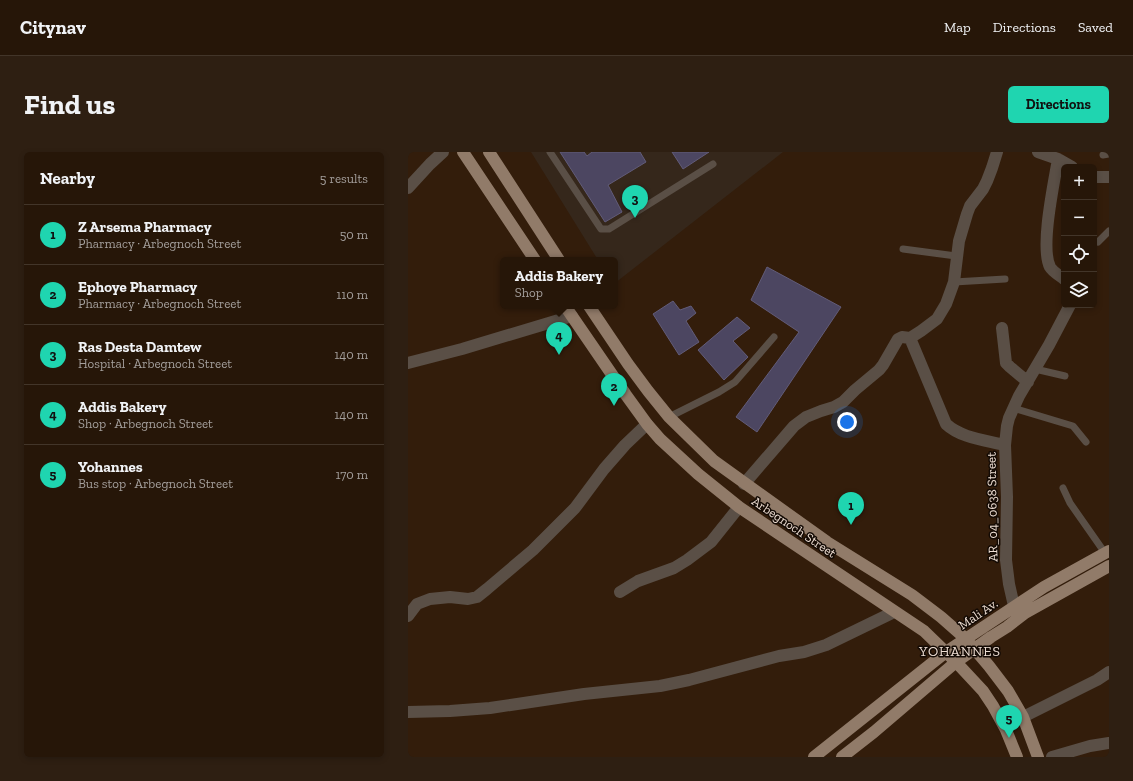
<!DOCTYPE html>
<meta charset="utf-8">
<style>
:root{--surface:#261608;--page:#2e1f12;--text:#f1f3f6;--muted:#a49f9c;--line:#423529;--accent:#1fd5b0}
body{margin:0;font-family:"Zilla Slab",serif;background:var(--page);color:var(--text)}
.controls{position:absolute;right:12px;top:12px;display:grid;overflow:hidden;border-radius:6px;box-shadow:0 2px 6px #0003}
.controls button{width:36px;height:36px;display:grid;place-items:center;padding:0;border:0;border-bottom:1px solid var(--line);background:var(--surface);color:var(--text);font:20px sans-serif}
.you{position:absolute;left:439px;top:270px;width:14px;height:14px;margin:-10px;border:3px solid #fff;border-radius:50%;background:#1a73e8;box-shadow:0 0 0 6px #1a73e833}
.badge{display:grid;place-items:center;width:26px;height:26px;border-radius:50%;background:var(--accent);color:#111;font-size:13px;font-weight:700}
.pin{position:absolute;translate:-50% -33px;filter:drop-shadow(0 1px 2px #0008)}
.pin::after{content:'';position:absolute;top:21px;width:14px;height:12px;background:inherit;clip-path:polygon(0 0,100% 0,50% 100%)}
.popup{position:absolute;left:92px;top:105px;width:118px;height:52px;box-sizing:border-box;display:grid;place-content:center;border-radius:6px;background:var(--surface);filter:drop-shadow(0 1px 3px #0005);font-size:13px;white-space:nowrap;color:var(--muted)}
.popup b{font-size:15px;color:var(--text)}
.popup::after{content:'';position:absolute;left:50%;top:100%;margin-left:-8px;border:8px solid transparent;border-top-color:var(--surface)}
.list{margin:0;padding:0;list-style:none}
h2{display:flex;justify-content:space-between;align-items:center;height:52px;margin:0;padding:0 16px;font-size:17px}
h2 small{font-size:13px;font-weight:400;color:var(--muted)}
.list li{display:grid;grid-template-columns:26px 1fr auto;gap:12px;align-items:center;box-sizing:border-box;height:60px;padding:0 16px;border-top:1px solid var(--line)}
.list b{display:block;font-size:15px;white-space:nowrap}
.list p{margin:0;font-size:13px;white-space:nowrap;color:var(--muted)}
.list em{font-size:13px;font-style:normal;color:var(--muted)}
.icon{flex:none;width:22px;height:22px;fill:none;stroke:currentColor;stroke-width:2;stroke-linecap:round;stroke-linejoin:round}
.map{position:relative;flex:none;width:701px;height:605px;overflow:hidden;border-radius:6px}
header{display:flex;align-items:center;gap:24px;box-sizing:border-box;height:56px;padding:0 20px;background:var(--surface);border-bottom:1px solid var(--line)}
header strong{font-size:19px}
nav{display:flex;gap:22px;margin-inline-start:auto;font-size:14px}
.intro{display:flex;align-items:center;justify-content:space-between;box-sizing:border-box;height:96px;padding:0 24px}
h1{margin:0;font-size:28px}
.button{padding:10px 18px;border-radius:6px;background:var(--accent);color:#111;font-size:14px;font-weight:700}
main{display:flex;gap:24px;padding:0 24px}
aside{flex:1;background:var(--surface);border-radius:6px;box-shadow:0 2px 6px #0003}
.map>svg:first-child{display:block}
.medical{fill:#35271b}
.building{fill:#4c4661;stroke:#625c79}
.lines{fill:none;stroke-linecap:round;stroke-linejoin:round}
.lane{stroke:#5a4f46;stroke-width:7}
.street{stroke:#5a4f46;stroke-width:12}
.primary{stroke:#917b69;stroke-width:12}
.labels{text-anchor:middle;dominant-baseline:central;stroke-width:3;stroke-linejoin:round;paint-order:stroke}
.street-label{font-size:13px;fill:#eeded3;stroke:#130a04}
.neighbourhood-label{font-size:14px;letter-spacing:1px;fill:#eeded3;stroke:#130a04}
</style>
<header>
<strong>Citynav</strong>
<nav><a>Map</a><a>Directions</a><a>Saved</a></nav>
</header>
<div class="intro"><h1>Find us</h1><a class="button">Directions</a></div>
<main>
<aside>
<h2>Nearby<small>5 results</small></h2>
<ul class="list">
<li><span class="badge">1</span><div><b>Z Arsema Pharmacy</b><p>Pharmacy · Arbegnoch Street</p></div><em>50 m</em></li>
<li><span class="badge">2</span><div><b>Ephoye Pharmacy</b><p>Pharmacy · Arbegnoch Street</p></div><em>110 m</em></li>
<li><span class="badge">3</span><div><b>Ras Desta Damtew</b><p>Hospital · Arbegnoch Street</p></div><em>140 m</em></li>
<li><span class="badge">4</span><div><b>Addis Bakery</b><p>Shop · Arbegnoch Street</p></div><em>140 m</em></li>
<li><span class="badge">5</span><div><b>Yohannes</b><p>Bus stop · Arbegnoch Street</p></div><em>170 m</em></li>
</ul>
</aside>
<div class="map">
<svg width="701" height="605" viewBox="0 0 701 605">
<rect width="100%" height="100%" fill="#331d0b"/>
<path class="medical" d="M123,0h252l-168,131v-23h-17z"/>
<path class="building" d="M152,0h24l3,4 5,-4h48l6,10 -38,23 14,27 -17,10z
M264,0h37l-26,17z
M359,115l74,40 -84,125 -21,-15 63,-85 -48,-32z
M265,149l7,9 11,-4 5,7 -10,8 13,21 -20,13 -26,-41z
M329,165l13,11 -17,13 15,16 -24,23 -26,-30z"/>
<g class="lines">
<path class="lane" d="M142,0l51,77h8l104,-65
M695,3l6,-1
M690,90l11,-11
M495,97l53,7
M546,130l51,-3
M627,217l30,7
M605,256l60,18 13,16
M261,265l50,-25 16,-10 39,-45
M655,336l7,15 35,50"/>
<path class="street" d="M630,0l20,7 14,8
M650,7c-4,24 -18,88 -8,108 3,5 9,8 14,12
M686,25h15
M0,36l22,-24 13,-12
M594,176l4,35 4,4 18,15
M502,186l11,-7 16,-12 9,-15 8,-22 5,-41 8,-27 3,-8 13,-17 4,-8 5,-13 5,-16
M502,186l36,86c15,14 39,16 59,21
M0,211l54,-14 110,-33
M336,332l50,-58 12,-9 15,-6 13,-4 9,-5 12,-12 24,-20 4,-5 15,-26 4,-2 8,1
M212,440l18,-11 36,-13 13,-8 24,-18 28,-35
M606,454l-5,-22 -3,-24 1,-63 -2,-52 2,-19 2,-8 10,-22 30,-51 21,-40
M0,464l9,-12 13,-5 20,-2 18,2 9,-2 10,-8 46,-39 42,-42 29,-39 21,-24 22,-21
M0,560l42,-1 40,-3 94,-14 76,-8 29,-6 90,-24 25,-4 22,-7 68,-33
M615,565l74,-37 12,-8
M644,605l38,-11 19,-3"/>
<path class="primary" d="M55,0l72,108
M81,0l70,108
M157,154l61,89 21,29 13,15 38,35 41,33 185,124 32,31 27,29 10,15 13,24 11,27
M181,154l39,58 20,27 21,26 45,44 113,81 85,53 29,22 25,22 23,27 19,25 15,26 15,40
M406,605l132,-105 98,-65 65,-36
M434,605l32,-25 82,-70 35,-25 16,-10 18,-14 84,-47"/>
</g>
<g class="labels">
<g class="street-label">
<text transform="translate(584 355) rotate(-91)">AR_04_0638 Street</text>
<text transform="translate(386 375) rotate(34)">Arbegnoch Street</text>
<text transform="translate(570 462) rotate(-34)">Mali Av.</text>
</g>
<g class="neighbourhood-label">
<text x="552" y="499">YOHANNES</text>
</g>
</g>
</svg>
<div class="controls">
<button>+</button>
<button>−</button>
<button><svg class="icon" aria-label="locate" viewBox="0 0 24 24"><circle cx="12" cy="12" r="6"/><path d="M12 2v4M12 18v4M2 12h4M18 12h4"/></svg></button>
<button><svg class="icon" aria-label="layers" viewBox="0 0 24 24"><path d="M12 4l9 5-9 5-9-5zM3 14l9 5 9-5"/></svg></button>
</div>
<div class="you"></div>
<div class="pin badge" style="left:443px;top:373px">1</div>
<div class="pin badge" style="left:206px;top:254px">2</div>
<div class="pin badge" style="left:227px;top:66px">3</div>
<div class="pin badge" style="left:151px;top:203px">4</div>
<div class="popup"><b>Addis Bakery</b>Shop</div>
<div class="pin badge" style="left:601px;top:586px">5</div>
</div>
</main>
